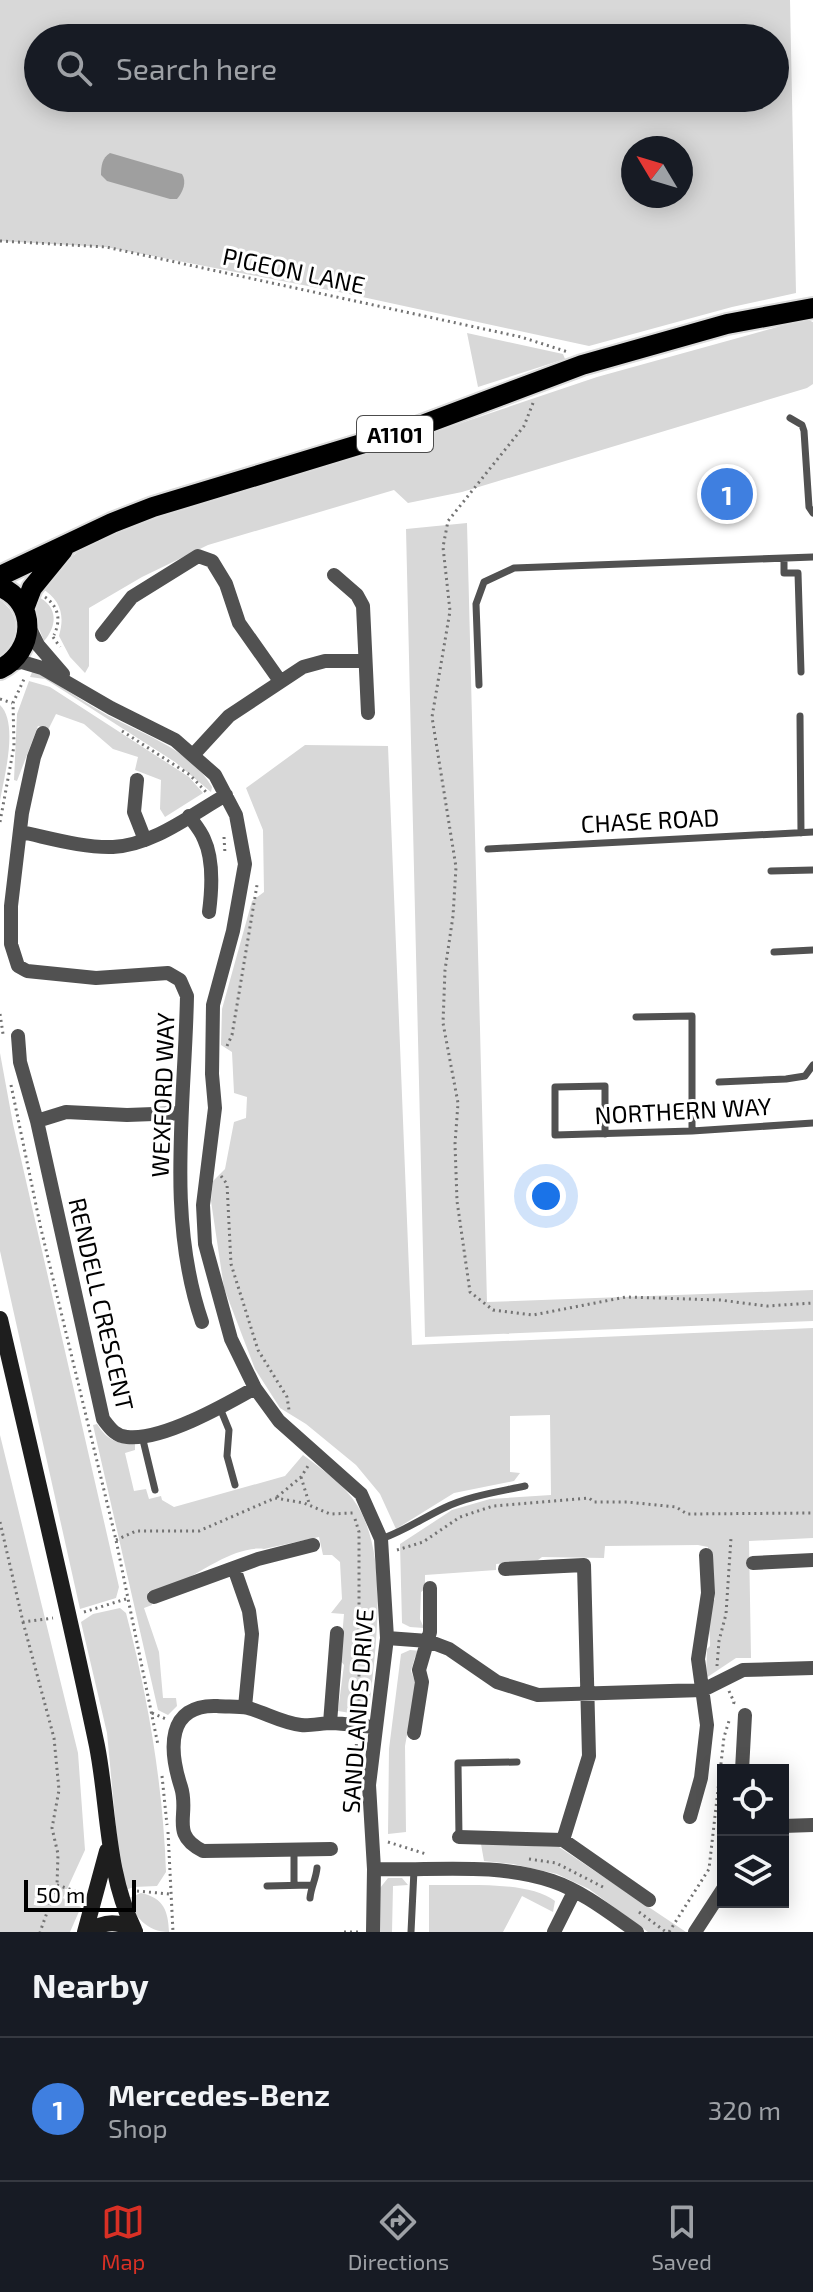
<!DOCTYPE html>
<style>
:root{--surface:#171b24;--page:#20242c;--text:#f1f3f6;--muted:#9ea1a6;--line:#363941;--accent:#d93025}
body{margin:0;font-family:"Exo 2",sans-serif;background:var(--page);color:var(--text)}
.controls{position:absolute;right:24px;bottom:24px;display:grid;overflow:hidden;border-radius:0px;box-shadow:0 4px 20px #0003}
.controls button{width:72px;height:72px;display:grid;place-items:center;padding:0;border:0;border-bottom:2px solid var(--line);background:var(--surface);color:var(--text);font:40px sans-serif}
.compass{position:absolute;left:621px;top:136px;width:72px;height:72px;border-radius:50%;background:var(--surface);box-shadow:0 4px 20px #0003;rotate:308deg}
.scale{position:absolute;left:24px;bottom:20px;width:112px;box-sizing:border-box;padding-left:8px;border:4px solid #000;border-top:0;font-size:22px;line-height:28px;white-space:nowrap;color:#000;-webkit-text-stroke:6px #fff;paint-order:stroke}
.you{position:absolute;left:546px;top:1196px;width:28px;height:28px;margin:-20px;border:6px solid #fff;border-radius:50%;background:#1a73e8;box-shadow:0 0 0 12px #1a73e833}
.badge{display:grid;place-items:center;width:52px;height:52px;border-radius:50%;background:var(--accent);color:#fff;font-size:26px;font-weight:700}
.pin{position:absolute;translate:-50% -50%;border:4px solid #fff;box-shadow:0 2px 8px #0006}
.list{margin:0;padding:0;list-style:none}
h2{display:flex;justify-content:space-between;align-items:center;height:104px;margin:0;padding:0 32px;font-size:34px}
h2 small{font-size:26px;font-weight:400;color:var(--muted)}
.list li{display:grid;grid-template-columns:52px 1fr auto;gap:24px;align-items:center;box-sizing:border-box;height:144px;padding:0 32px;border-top:2px solid var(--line)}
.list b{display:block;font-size:30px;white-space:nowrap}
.list p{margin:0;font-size:26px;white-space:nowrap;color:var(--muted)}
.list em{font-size:26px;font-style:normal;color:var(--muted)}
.icon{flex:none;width:44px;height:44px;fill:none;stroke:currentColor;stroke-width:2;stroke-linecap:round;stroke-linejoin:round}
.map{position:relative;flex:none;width:813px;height:1932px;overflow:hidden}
.search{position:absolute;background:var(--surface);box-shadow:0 4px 20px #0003;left:24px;right:24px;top:24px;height:88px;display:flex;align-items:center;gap:20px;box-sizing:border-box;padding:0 28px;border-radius:44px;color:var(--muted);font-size:30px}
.sheet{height:248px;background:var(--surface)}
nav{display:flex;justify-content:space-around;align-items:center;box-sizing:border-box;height:112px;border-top:2px solid var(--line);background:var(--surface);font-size:22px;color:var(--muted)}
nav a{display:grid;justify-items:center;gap:4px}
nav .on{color:var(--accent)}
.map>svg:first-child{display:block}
.green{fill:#d8d8d8;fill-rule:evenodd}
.water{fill:#9f9f9f}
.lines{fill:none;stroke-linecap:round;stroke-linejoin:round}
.primary-casing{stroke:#dbdbdb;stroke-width:24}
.path{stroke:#737373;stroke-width:3;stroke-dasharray:2 4;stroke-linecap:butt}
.service{stroke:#515151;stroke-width:7}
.minor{stroke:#515151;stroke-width:14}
.secondary{stroke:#1e1e1e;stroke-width:16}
.primary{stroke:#000;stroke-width:20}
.labels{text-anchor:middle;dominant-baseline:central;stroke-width:6;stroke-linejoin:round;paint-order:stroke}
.shield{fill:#fff;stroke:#4c4c4c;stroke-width:2}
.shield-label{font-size:22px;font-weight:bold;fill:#000}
.street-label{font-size:24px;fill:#000;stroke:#fff}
</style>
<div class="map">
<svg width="813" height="1932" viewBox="0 0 813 1932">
<rect width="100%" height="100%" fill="#fff"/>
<path class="green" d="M0,0h790l6,293 -64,14 -143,39 -245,-53 -238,-46 -106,-6zM38,38h737v60h-737zM633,148h48v48h-48z
M806,319l7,3v62l-6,4 -345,104 -54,11 -14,-13 -186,55 -66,32 -53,31v58l-4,7 -15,-16 -11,-21c6,-21 2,-36 -18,-48l22,-24 17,-14 38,-21 81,-27 194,-56 204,-69z
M467,333l96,21 2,5 -87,28z
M467,523l20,779 326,-12v31l-388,16 -19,-808z
M36,596c22,9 22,29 8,45l-10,-25z
M0,600c22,15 20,40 0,56z
M33,670c25,14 49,31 74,45 37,20 83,34 105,72l-1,5 -36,-30 -111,-71 -19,-12 -15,-2z
M29,681l21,6 139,90 14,16 -38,24 -5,-8 1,-29 -26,-10 3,-13 -25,-8 -29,-25 -28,-10 -8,16 -10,-4 -21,55 -3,-1 3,-66z
M0,705c19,18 4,72 0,96z
M305,745l83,1 24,599 401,-17v210l-64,3 2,117h-15l-30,20 1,-29 3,-3c1,-16 -7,-33 5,-47l-7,-52 -10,-2 -93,1 -1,12 -62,-1 -4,3 -42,4v6l-71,5v14l-4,3 -1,27 4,9 -14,-1 -8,-4 -2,-79 52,-34 38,-11 61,-4 -1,-80 -40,1v56l10,1 -6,8 -60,12 -58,36 -16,-35 -24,-29 -50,-41 -26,-16 -25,-39 -31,-81 -13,-87 2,-20 12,-12 9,-47 12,-4 1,-21 -13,-4 -2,-41 -11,-7 1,-36 30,-108 12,-9 -1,-62 -17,-42z
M0,1053l13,71 106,463 -3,11 -36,11 -80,-358z
M97,1424c11,17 19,19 38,20v6l-10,3 9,38 12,-2 3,10 12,-3 1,4 12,7 111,-31 18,-21c20,15 41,29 54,50 33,53 18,146 12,206l-6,4 -25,-4 6,-46 -4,-5 4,-46 -13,-1 11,-14 -2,-37 -8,-7h-9l-4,-18 -55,12c-27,-4 -61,22 -84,33 -10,5 -21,7 -32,10l4,13 -8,3 15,44 4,46h13l1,8 -9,9 -10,-5 -65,-285z
M0,1435l78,318 7,97 -22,48 18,9 -11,25h-70z
M120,1608l6,5c22,84 37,172 40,259l-9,14 -23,1 -12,4 -15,-158 -26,-111 12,-8z
M410,1650l11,1 -6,6 -4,14 5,13 -11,62 1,86 -18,2 1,-85 12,-95z
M481,1844l78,3 127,85h-38l-59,-43 -32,-15 -44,-10 -29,-3z
M388,1878h14l6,7 -15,1 -1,46h-12v-44z
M429,1885c33,1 99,-5 126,16l-2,11 -31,-16 -19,36h-74z
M141,1893c23,5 27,18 28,39 -23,0 -33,-16 -43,-33z"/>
<path class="water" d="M110,153l72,21c5,8 1,18 -5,25h-7l-63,-18 -6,-6c0,-9 1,-17 9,-22z"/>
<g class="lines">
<defs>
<path id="primary" d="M0,576l112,-53 41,-16 261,-79 168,-63 145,-41 86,-16
M0,587c38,15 35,65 0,82
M24,609l8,-21 31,-38"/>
</defs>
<use href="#primary" class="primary-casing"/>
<path class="path" d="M0,241l106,6 415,90 47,15
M533,403l-9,23 -76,95 -5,26 7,64 -18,106 24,150 -3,49 -8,54 -2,53 15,80 -3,41 2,57 13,91 23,18 40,5 93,-18 94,3 47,6 46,-3
M45,597c14,10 16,23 9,38
M53,637l7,10
M0,699l12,4
M122,731l68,44 16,17
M0,822l14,-76 -1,-43 12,-26
M224,837l1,17
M0,1014l3,20
M227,1046l5,-11 25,-150
M11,1085l30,144 75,311 42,205
M221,1176l6,8 4,80 27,86 29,47 2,13
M301,1477l8,26
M277,1497l24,-20 7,-11
M355,1519l4,13v179
M0,1522l23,100 30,-4
M116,1540l20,-9h63l76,-33 29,5 26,11 23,-1
M397,1550l26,-8 37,-25 33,-11 96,-8 5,4h33l49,5 11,7 126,-1
M84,1612l42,-13
M23,1622l31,116 5,52 -7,38 6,26 -1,31 -17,47
M717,1666l2,-25 7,-27 5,-76
M729,1691l5,11 -1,4
M152,1713l14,6
M356,1738l1,20
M162,1776l5,49
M168,1832l5,100
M388,1842l38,12
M529,1859l27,4 47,24
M57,1885l24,8
M137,1891l32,3
M639,1912l27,20
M344,1932h14
M669,1932l40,-63 15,-132 5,-16"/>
<path class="service" d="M790,418l12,7 2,6 5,76 4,6
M784,558v15h14l3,99
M479,685l-3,-81 8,-22 30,-14 299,-11
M800,716l1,117
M488,849l325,-17
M771,871l42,-1
M774,952l39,-2
M636,1017l56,-1v115
M719,1082l67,-3 19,-3 8,-11
M605,1134v-48l-50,1v48l137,-4 121,-8
M220,1408l9,22 -2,26 8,29
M142,1436l13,54
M381,1539c23,-8 42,-21 63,-31 25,-12 54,-16 81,-22
M459,1837l-1,-74 59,-1
M294,1851v33
M267,1886l44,-1
M310,1898c1,-11 6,-19 7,-30
M411,1932l3,-62"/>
<path class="minor" d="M334,575l23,20 6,11 5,107
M28,625l10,20 25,29
M102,635l30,-38 66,-41 14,5 14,23 13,39 41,58
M10,664l12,-2 20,6 69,40 64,32 40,35 21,40 9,49 -12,67 -20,74 -1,69 3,34 -12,97 2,39 26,95 24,49 24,33 82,73 20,45 6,99 -18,147 5,84 -1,63
M43,733l-9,24 -12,56 -11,93v38l7,22 9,5 69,7 72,-5 12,7 7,16c-2,108 -21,221 15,326
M194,754l35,-38 74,-49 22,-6h39
M137,780l-3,32 11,28
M189,816c5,7 12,15 15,23 10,21 8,50 5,73
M21,832c29,6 62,16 92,15 41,-2 79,-33 113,-52
M18,1036l2,26 17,59 66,298c7,9 12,17 24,18 35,4 98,-32 128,-49
M37,1121l29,-9 61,3 54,-2
M753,1563l60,-3
M234,1568l15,43 3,23 -7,73
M505,1569l79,-4 5,191 -26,84
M154,1597l104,-38 55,-14
M387,1638l41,3 21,8 48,33 41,13 165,-5 40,-20 70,-2
M330,1723l7,-90
M414,1733l8,-51 -3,-12 11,-38v-44
M742,1770l3,-55
M690,1817l11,-39 6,-53 -9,-66 10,-66 -2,-38
M783,1826l30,-1
M459,1837l104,3 86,60
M331,1849l-128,2c-34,-17 -13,-36 -22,-64 -12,-37 -15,-83 36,-81 10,1 21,0 31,2 18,5 34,15 53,17 10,1 21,-2 31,-2 15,1 29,3 43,4
M374,1869c58,2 122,-7 178,12 30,10 59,33 85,51
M554,1932l20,-40
M695,1932l28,-43"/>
<path class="secondary" d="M0,1319c33,142 67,284 97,427 12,62 9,126 37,183
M85,1932l22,-81
M89,1932c15,-12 31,-11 46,-1"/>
<use href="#primary" class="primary"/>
</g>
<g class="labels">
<rect class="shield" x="357" y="416" width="76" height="36" rx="6"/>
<g class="shield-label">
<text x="395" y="434">A1101</text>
</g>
<g class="street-label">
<text transform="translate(294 270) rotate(12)">PIGEON LANE</text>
<text transform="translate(650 820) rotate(-3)">CHASE ROAD</text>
<text transform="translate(162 1095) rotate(-88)">WEXFORD WAY</text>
<text transform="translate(683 1110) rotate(-3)">NORTHERN WAY</text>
<text transform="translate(102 1304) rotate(77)">RENDELL CRESCENT</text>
<text transform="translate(357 1711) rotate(-86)">SANDLANDS DRIVE</text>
</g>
</g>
</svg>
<div class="controls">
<button><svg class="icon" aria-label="locate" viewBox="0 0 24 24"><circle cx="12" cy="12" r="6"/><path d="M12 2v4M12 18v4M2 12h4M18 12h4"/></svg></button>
<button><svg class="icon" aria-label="layers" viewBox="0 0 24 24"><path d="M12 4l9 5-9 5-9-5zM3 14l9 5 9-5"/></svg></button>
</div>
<svg class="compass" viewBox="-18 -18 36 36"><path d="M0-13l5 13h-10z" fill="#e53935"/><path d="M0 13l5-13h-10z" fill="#9ea1a6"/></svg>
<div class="scale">50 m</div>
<div class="you"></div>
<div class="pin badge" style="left:727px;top:494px;background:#3f7fe0">1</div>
<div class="search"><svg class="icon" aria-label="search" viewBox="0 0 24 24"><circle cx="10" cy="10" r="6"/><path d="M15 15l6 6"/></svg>Search here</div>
</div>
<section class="sheet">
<h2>Nearby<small></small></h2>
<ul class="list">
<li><span class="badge" style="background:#3f7fe0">1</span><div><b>Mercedes-Benz</b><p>Shop</p></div><em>320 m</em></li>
</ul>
</section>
<nav>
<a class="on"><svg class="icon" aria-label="map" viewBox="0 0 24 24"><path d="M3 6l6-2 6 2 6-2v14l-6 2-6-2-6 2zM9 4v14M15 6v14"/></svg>Map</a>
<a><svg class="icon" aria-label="directions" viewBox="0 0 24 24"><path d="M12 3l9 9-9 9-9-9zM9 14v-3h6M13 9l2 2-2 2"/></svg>Directions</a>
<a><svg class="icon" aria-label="saved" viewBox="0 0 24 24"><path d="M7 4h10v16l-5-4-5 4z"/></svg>Saved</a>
</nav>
